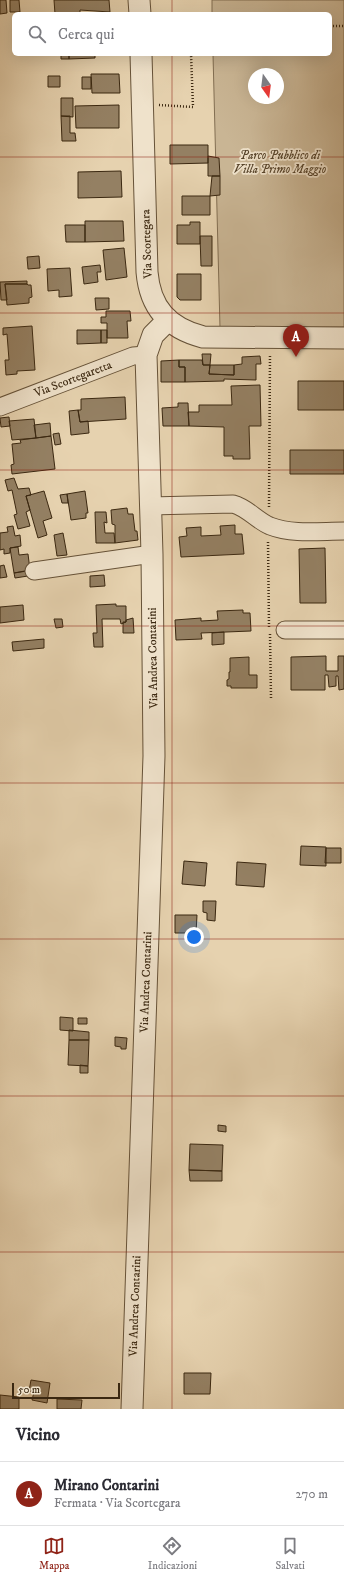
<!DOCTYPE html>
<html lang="it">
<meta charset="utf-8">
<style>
:root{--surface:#fff;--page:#f7f7f7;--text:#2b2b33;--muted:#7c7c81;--line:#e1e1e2;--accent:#8f2418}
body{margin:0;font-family:"IM FELL DW Pica",serif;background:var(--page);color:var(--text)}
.compass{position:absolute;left:248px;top:68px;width:36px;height:36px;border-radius:50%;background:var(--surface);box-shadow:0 4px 16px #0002;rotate:166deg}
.scale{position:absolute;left:12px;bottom:10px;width:108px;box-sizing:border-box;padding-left:4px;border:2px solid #3b2811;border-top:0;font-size:11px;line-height:14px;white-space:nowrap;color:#3b2811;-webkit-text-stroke:3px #efe2cb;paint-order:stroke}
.you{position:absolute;left:194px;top:937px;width:14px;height:14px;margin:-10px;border:3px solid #fff;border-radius:50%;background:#1a73e8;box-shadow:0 0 0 6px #1a73e833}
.badge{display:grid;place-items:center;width:26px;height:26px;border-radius:50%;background:var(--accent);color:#fff;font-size:13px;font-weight:700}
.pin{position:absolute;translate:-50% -33px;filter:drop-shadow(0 1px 2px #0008)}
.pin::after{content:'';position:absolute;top:21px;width:14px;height:12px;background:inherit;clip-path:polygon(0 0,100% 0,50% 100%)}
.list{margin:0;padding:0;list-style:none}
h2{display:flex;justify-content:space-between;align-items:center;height:52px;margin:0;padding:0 16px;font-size:17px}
h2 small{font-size:13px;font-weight:400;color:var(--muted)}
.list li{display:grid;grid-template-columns:26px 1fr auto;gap:12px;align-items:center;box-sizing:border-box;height:64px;padding:0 16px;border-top:1px solid var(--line)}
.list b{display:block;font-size:15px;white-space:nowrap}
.list p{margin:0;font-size:13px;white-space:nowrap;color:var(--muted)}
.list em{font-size:13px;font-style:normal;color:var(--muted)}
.icon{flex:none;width:22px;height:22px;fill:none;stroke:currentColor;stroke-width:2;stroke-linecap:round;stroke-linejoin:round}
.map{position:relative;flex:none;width:344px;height:1409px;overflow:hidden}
.search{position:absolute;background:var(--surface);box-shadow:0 4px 16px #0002;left:12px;right:12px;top:12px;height:44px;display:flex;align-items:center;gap:10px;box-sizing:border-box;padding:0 14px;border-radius:6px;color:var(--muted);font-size:15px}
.sheet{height:116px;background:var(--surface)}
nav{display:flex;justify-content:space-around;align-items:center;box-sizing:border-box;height:56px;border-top:1px solid var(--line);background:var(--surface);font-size:11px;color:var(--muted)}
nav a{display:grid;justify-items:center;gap:2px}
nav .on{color:var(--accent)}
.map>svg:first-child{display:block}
.green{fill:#c9b594;stroke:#826e52;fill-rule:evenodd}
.building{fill:#948063;stroke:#3b2811}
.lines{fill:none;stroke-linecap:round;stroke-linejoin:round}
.minor-casing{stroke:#665238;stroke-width:19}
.tertiary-casing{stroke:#665238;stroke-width:23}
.path{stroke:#3b2811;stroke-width:2.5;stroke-dasharray:1 2;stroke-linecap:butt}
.minor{stroke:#efe2cb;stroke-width:17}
.tertiary{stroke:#efe2cb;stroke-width:21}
.grid{fill:none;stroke:#8f2418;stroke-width:1;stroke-opacity:0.55}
.labels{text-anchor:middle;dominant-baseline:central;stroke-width:3.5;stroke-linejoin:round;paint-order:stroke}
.park-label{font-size:12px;font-style:italic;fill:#57442b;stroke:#efe2cb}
.street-label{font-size:12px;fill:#3b2811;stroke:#efe2cb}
</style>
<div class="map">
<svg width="344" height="1409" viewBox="0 0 344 1409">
<rect width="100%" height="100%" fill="#e6d2af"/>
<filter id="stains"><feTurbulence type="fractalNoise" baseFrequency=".005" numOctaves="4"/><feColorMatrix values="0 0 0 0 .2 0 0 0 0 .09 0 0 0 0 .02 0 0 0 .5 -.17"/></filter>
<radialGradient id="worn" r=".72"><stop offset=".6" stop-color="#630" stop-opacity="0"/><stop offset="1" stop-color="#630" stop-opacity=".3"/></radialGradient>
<path class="green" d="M212,0h132v327l-124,1 -7,-274h117v-40h-118zM254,74h24v24h-24z"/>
<path class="building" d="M0,0h6l1,13 -7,1z
M10,0h9l1,12h-10z
M54,0h55l1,12 -30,-2v4h-25z
M61,54h8v5h-8z
M69,54h26v4l-26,1z
M91,74h28l1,19h-28z
M48,76h12v11h-12z
M82,77h9v12h-9z
M61,98h12v19l-12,-1z
M119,105v23h-43l-1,-22z
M61,116h9v17h5l1,8h-14z
M170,145h38v18l-38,1z
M208,156l11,2 1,18h-12z
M121,171l1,26 -44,1v-26z
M212,176h8v19l-10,1z
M182,196h28v19h-28z
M85,221h38l1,20 -39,1z
M190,222h10v22h-23v-19h13z
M65,225h20v17h-19z
M200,236h12v30h-11z
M124,248l3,29 -21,3 -3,-30z
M39,256l1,12 -12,1 -1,-12z
M100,265l1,7h-4l1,10 -14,2 -2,-17z
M70,268l2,28 -13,1v-7l-11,1 -1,-22z
M177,274h24v26h-21l-3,-3z
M27,281v3h-22l2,16h-6l-1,-18z
M5,284h22l1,1h3l1,12 -3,1v5l-22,2z
M95,298h14v11l-13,1z
M106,311h24l1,10h-4l1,17h-21v-15h-6v-6h5z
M32,326l3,44 -18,1v3l-11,1 -1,-15h4l-2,-26 -4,1v-7z
M77,330h24v13l-24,1z
M101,330h6v13h-6z
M202,354h9l-1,11h-7z
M260,356l1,8h-5v16l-32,-1v2l-39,1v-15h-6v-7h23l1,5h7l-1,9 25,1v-10l8,-1v-7z
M179,360v7h6v15h-24v-21z
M210,365h24v10l-25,-1z
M298,381h46v29h-46z
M260,385l1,41h-12l1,33h-17v-3h-9v-29l-35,-1 -1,-14h11v-7h33l-1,-19z
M125,397l1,22 -46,3 -2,-12h3v-11z
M178,403h10l1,23h-26l-1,-18 16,-1z
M78,410l2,12 8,-1 1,12 -18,2 -2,-24z
M9,417l1,9 -9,1 -1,-9z
M34,419l2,19 -24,2 -3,-19z
M50,423l1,13 -15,2 -2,-13z
M59,433l2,11 -6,1 -2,-11z
M51,436l4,33 -43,5 -1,-9 3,-1 -2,-20 9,-1 -1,-3z
M290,450h54v24h-54z
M14,478l4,11 11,-1 2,7 -5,1 4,14 -4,2 4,14 -12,3 -4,-14 3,-1 -5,-24 -4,1 -3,-11z
M44,491l8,27 -9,3 4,14 -9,3 -12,-42z
M85,491l3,22h-2v5l-15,2 -4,-26z
M67,494l1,9h-6l-2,-8z
M127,508l1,6h5l2,17h2l1,9 -23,3v-18l-3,-1 -1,-14z
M95,512h11l1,11 -3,-1 1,11h9l1,10h-19z
M235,525v9h7l2,20 -63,3 -2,-20 8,-1 -1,-8 15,-1v9l20,-1 -1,-9z
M13,526l2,10 5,-1 1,11 -11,2v5l-6,1v-5l-4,1v-17l8,-1 -1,-5z
M63,533l4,22 -10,1 -3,-21z
M18,547l1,8 9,-1 2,16 -16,3 -4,-25z
M325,548l1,55h-26l-1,-54z
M4,565l3,12 -7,1v-12z
M27,571l1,5 -13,2 -1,-5z
M104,575l1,11 -15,1v-11z
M116,604v2h10v16l-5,2 -1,-5h-18l1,28h-9l-1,-14h4l-1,-28z
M23,605l1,15 -24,3v-16z
M243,610v3h7l1,18 -50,2 1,6 -26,1 -1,-20 26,-2v3l17,-1 -1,-9z
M133,618l1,15h-11v-11h3v-2z
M54,619h8l1,8 -7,1z
M224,632v12l-12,1v-12z
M44,639v9l-31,3 -1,-9z
M326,656v15h12v-15h6v33l-5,1 -1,-14h-2v10l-7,1 -1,-12h-3v15h-34v-33z
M249,657v18h8v13h-26v-2h-4v-6l2,-1v-7h1v-14z
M301,846l25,1v19l-26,-1z
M326,848h15v15h-16z
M184,861l23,2 -2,23 -23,-2z
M237,862l29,2 -2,23 -28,-2z
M203,901h13l-1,20 -8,-1v-7l-4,-1z
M175,915h22l-1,18h-21z
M60,1017l13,1v13l-13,-1z
M78,1018h9v6h-9z
M69,1030l20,2v8h-20z
M115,1037l12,1 -1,11h-5v-2l-6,-1z
M69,1040h20l-1,26 -20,-1z
M80,1065l8,1v7h-8z
M218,1125l8,1v6l-8,-1z
M190,1144l33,1 -1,26 -33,-1z
M189,1170l33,1v10h-32z
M184,1373h27l-1,21h-26z
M31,1380l19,3 -3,20 -15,-3 2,-8 -5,-1z
M0,1395l19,2v12h-19z
M57,1399l25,1 -1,9h-24z"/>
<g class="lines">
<defs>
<path id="minor" d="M0,407l133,-51 13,-1
M150,506l83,-2c15,4 23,16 37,22 23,9 50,5 74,5
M34,571l118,-17
M285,630h59"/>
<path id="tertiary" d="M139,0l1,14
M141,54l6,218c3,36 21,56 56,65l141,1
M132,1409l22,-653 -2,-202 -6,-199 7,-20 15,-15"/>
</defs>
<use href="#minor" class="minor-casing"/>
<use href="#tertiary" class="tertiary-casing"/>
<path class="path" d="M330,26h14
M159,105l34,2 -2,-53
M269,507l1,-153
M268,542l1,85
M270,634l1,64"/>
<use href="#minor" class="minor"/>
<use href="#tertiary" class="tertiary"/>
</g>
<path class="grid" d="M172,0v14M172,54v1355M0,157h344M0,313h344M0,470h344M0,626h344M0,783h344M0,939h344M0,1096h344M0,1252h344"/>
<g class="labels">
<g class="park-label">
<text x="280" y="155">Parco Pubblico di<tspan x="280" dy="14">Villa Primo Maggio</tspan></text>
</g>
<g class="street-label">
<text transform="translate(147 244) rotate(-92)">Via Scortegara</text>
<text transform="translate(73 379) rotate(-21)">Via Scortegaretta</text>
<text transform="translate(153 658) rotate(-91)">Via Andrea Contarini</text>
<text transform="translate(146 982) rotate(-88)">Via Andrea Contarini</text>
<text transform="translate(135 1306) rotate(-88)">Via Andrea Contarini</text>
</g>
</g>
<rect width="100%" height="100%" filter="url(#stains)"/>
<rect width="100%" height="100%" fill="url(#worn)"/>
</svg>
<svg class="compass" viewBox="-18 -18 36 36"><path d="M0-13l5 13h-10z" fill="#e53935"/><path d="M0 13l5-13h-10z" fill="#7c7c81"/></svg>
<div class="scale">50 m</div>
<div class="you"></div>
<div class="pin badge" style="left:296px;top:357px">A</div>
<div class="search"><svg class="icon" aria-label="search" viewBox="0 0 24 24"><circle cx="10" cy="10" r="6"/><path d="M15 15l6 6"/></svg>Cerca qui</div>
</div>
<section class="sheet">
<h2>Vicino<small></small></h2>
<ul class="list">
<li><span class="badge">A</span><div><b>Mirano Contarini</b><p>Fermata · Via Scortegara</p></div><em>270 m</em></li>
</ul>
</section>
<nav>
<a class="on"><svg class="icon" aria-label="map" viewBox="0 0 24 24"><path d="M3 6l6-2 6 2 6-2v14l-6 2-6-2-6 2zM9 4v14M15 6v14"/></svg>Mappa</a>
<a><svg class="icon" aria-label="directions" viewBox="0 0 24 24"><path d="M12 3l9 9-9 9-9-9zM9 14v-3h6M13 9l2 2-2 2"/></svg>Indicazioni</a>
<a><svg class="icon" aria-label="saved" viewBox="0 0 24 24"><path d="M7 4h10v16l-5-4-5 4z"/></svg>Salvati</a>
</nav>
